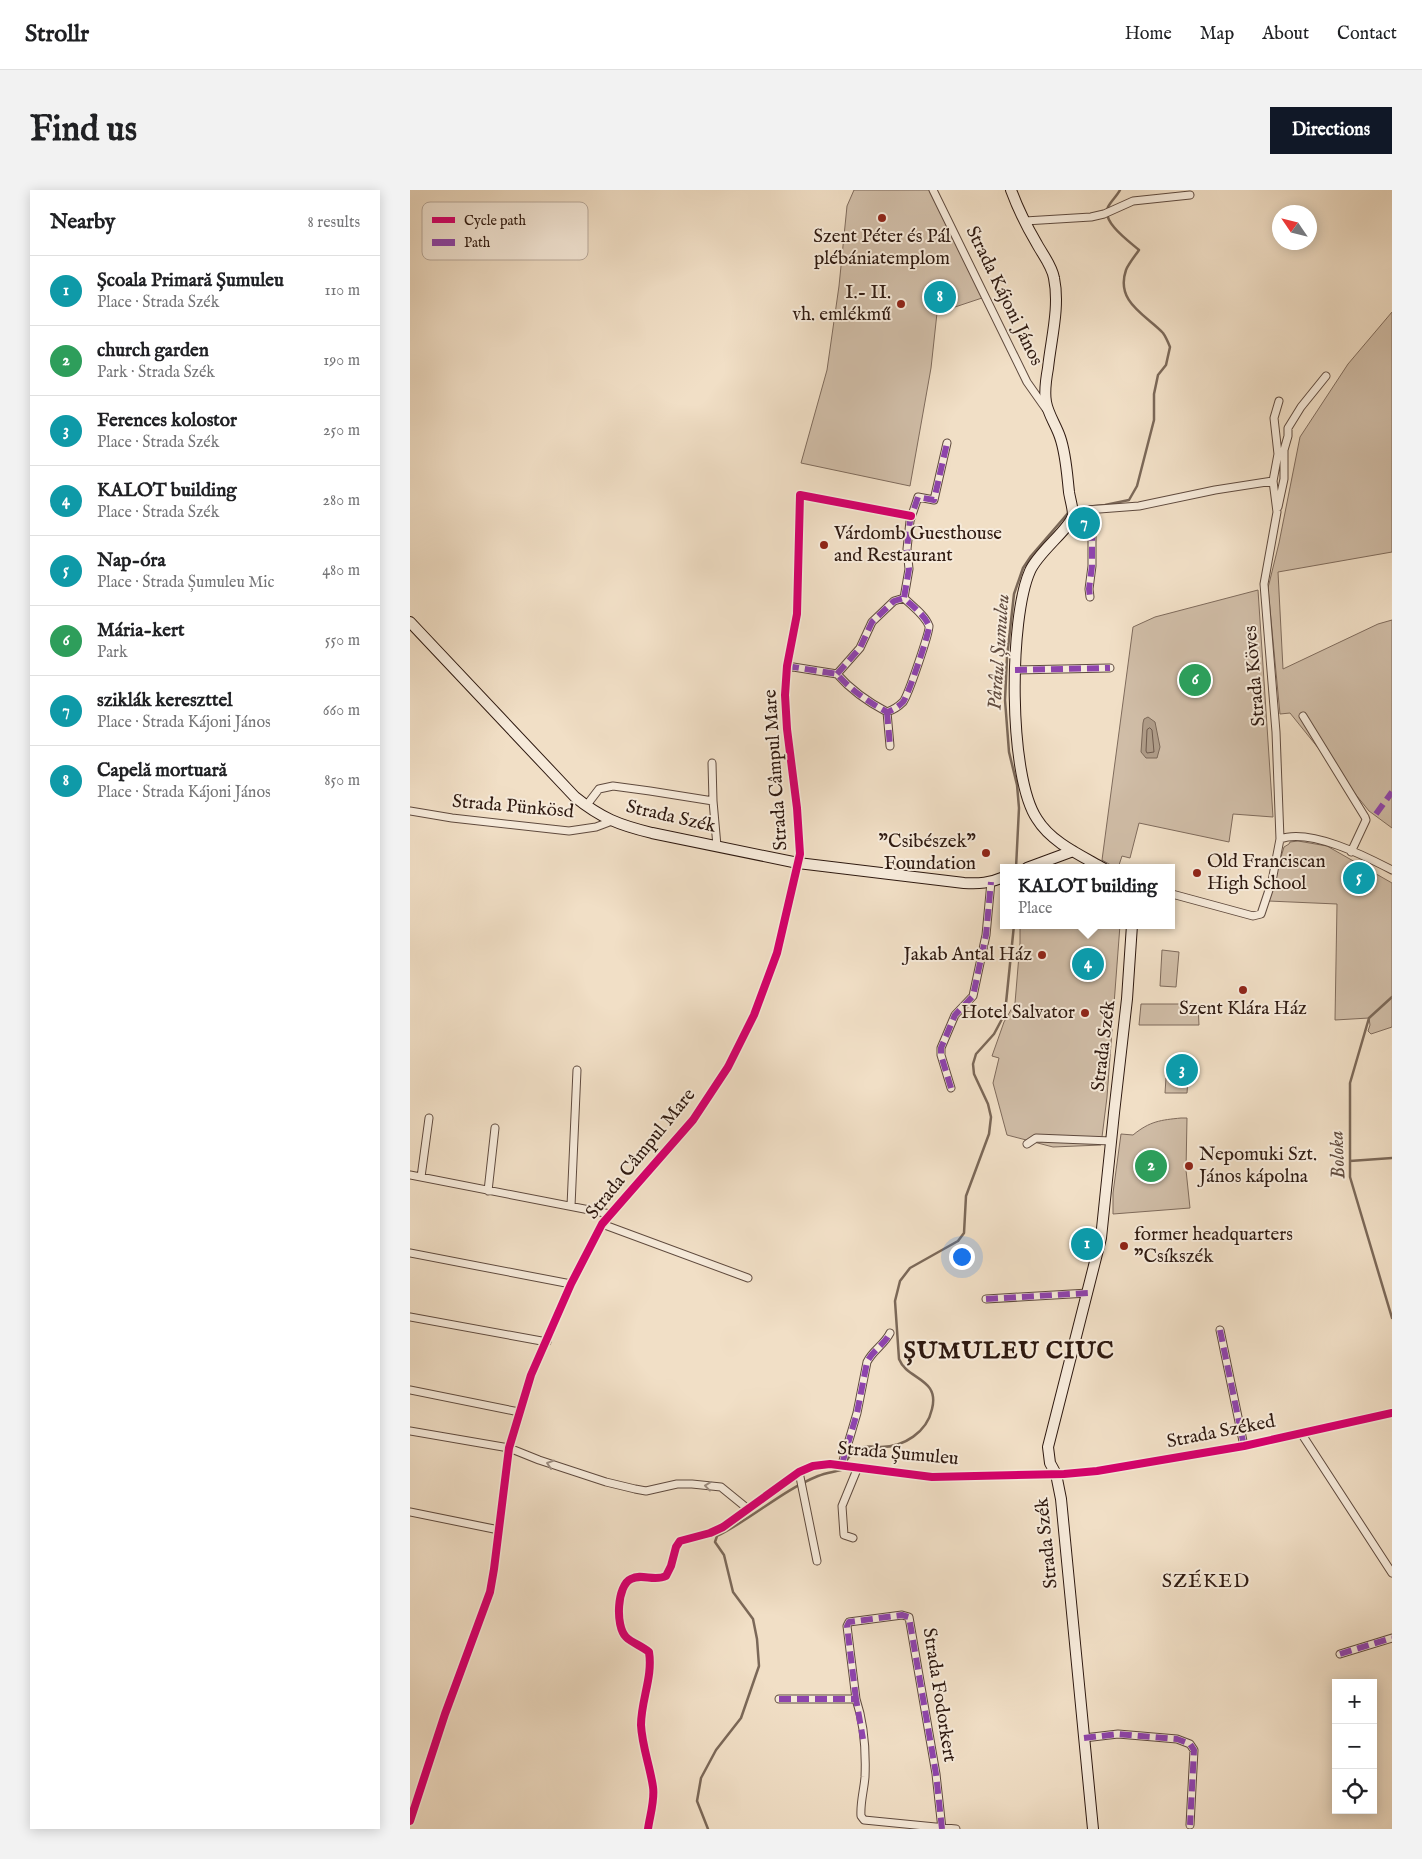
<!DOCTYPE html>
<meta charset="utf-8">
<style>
:root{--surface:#fff;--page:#f2f2f2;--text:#202124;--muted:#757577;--line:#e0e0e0;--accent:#111827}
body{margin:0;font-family:"IM FELL English",serif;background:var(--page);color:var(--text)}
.controls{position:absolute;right:15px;bottom:15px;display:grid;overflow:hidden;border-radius:0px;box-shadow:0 2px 12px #0003}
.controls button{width:45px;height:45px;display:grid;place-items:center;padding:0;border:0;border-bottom:1px solid var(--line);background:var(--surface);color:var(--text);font:25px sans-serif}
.compass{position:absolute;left:862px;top:15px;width:45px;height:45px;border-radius:50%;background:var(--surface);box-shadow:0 2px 12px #0003;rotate:305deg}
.you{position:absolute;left:551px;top:1066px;width:18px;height:18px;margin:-12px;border:4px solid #fff;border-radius:50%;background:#1a73e8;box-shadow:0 0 0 8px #1a73e833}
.badge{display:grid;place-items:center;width:32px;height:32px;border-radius:50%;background:var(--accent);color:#fff;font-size:16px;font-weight:700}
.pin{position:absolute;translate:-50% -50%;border:2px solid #fff;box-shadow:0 1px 5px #0006}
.popup{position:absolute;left:590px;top:674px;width:175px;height:65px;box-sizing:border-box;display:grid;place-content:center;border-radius:0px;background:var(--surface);filter:drop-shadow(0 1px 4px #0005);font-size:16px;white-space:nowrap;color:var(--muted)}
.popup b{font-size:19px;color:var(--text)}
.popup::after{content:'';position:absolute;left:50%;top:100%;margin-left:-10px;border:10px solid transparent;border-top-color:var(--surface)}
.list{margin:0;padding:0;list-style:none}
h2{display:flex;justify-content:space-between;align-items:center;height:65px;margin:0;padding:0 20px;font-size:21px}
h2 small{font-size:16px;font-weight:400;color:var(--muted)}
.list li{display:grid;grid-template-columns:32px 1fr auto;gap:15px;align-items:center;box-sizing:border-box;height:70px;padding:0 20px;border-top:1px solid var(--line)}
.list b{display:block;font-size:19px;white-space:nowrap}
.list p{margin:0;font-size:16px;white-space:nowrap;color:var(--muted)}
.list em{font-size:16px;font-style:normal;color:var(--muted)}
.icon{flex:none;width:28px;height:28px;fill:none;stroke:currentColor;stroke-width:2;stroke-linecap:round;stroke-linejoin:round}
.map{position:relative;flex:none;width:982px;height:1639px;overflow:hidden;border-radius:0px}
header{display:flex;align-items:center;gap:30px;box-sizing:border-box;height:70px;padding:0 25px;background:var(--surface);border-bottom:1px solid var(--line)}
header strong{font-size:24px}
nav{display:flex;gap:28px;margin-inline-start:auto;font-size:18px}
.intro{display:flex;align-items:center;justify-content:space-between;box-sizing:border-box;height:120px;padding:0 30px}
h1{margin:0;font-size:35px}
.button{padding:12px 22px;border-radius:0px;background:var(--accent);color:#fff;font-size:18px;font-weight:700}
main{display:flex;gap:30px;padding:0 30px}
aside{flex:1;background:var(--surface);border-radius:0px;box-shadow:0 2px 12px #0003}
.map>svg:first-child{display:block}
.green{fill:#d0bda7;stroke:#7f6b5c}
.water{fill:#af9c88;stroke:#7b6858}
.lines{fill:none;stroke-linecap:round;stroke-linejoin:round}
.shore{stroke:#6e5a4c;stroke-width:1}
.stream{stroke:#7b6858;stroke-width:2.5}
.street-casing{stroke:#5f4a3e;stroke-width:9}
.secondary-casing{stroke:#2e1910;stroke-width:12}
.street{stroke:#f6eada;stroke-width:7}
.secondary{stroke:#f6eada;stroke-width:10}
.quiet{stroke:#8e44ad;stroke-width:6;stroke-dasharray:12 6;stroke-linecap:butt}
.cycleway-casing{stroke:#f6eada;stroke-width:11}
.cycleway{stroke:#d6006c;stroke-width:8}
.oneway{stroke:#9c8c7f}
.poi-dot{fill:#8f2418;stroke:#f6eada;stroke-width:2}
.labels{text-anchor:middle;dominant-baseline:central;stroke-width:4;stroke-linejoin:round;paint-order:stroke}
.poi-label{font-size:19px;fill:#2e1910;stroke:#f6eada;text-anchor:end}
.street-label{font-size:19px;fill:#2e1910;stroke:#f6eada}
.water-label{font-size:20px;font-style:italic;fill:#624d40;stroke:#f6eada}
.neighbourhood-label{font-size:20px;letter-spacing:1px;fill:#2e1910;stroke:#f6eada}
.district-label{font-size:24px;font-weight:bold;letter-spacing:1px;fill:#2e1910;stroke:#f6eada}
.key{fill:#f6eada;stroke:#baab9d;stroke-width:1}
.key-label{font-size:14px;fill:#2e1910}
</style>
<header>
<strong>Strollr</strong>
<nav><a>Home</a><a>Map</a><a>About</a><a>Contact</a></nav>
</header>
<div class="intro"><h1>Find us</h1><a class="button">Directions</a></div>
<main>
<aside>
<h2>Nearby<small>8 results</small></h2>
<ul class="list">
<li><span class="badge" style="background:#0f9aa8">1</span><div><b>Școala Primară Șumuleu</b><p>Place · Strada Szék</p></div><em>110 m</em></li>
<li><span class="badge" style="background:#2e9e5b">2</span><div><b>church garden</b><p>Park · Strada Szék</p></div><em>190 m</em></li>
<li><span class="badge" style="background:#0f9aa8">3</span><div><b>Ferences kolostor</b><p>Place · Strada Szék</p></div><em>250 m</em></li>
<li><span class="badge" style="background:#0f9aa8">4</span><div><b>KALOT building</b><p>Place · Strada Szék</p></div><em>280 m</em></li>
<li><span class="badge" style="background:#0f9aa8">5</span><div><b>Nap-óra</b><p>Place · Strada Șumuleu Mic</p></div><em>480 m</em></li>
<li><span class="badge" style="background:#2e9e5b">6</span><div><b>Mária-kert</b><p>Park</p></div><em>550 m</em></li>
<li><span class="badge" style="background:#0f9aa8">7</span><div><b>sziklák kereszttel</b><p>Place · Strada Kájoni János</p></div><em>660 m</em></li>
<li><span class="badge" style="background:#0f9aa8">8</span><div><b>Capelă mortuară</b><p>Place · Strada Kájoni János</p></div><em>850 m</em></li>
</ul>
</aside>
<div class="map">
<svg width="982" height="1639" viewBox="0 0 982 1639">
<rect width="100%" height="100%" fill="#f1dfc6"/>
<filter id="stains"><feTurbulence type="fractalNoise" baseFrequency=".004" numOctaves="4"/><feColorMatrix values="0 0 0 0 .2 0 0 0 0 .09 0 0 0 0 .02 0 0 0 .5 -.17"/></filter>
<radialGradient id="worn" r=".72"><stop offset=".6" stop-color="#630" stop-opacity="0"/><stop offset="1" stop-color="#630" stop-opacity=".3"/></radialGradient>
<path class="green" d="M444,0h76l52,108 -45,15 -6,55 -21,118 -109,-23 26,-93 12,-84 8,-80z
M982,122v240l-114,20 5,97 95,-45 14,-4v208l-23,-17 -79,-98 -10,1 -12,-126 11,-45 21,-106 48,-73z
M848,400l15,227 -40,-3 -4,28 -90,-19 -9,35 -8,-2 -4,12h-2l-14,-8 31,-233 22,-10z
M888,651l29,5 65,37v144l-21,7 -3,-3 2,-6 -1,-7 -34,2 2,-116 -69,-3 16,-54 5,-3 1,-2z
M610,735h100l-13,172 -6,48 -48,2 -46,-12 -14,-52 6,-25 -7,-2 12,-34 11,-19 5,-60z
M752,760l17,2 -3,35 -16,-1z
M731,814h57l1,21h-60z
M756,888l22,1 -1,14h-22z
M771,928h6l-1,52 4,38 -77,6v-21l8,-59 12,1c17,-14 28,-15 48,-17z"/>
<path class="water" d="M738,527l7,5 5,25 -3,11h-11l-5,-6 2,-29 1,-4z"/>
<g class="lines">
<path class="shore" d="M740,538l2,2 2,22 -7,1 -1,-2 1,-21z"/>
<path class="stream" d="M666,318l29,-3 24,-5 8,-14 17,-66v-26l4,-19 8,-10 4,-18c-2,-5 -4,-10 -7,-14 -17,-18 -48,-31 -37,-63 3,-7 9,-14 13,-20 -9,-8 -38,-28 -31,-43 3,-6 9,-11 12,-17
M606,678l3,-60 -2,-23 -8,-33 -4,-52 2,-43 7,-63 9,-26 8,-12 38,-44
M982,807l-23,21 -19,65v94l42,141
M940,971l42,-3
M435,1273c3,-5 7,-12 13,-14 7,-4 15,-2 23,-2 23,0 46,-15 51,-38 8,-31 -25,-29 -33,-50l-4,-58 5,-20 10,-13 48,-27 6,-8 2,-37 23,-62 2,-17 -3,-13 -14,-30 -1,-10 3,-10 18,-20 8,-15 4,-16 8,-78
M298,1639l-11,-28 4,-23 15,-28 25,-32 18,-52 -2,-27 -4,-20 -20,-27 -9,-37 -9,-13 2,-6c35,-17 64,-45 101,-60 7,-3 16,-4 23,-6l2,-2"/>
<defs>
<path id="street" d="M523,0l94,192 19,27
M615,31l66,-4 13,-3 29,-13 57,-6
M869,211l-5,17 4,36 -5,27 4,31 -13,72 12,148 4,107
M868,317l6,-28v-29l4,-14v-8l13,-21 25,-31
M663,321l66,-5 76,-16 58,-9
M660,334c7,3 19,5 22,13v29l-3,23 1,8
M377,476l50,8c14,16 31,28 50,38 6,-2 11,-5 16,-10 5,-6 27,-71 26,-76 -4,-11 -17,-20 -25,-28l5,-29 -2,-20 3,-28 8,-24 16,3 13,-57
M605,480l95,-2
M427,484l23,-26 12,-26 22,-21 10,-3
M477,522l3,34
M893,526l62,101 1,3 -15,32
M302,573l1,38
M176,616l13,-17 14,-3 37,5 63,10 4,45
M0,621l42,7 117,13 27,-4 16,-6
M762,704l81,22 8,-2 11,-33 8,-42c30,-11 85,17 112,31
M541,898l-10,-33v-7l14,-33 18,-19 13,-61 5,-53
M617,954l9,-6 75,3
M0,985l200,39
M11,987l8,-59
M78,1001l7,-63
M161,1016l6,-136
M192,1034l146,54
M0,1063l161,31
M576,1109l102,-6
M0,1127l137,25
M810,1140l24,116
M0,1200l109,22
M0,1241l99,17 30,12 67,22 29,7 11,2 31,-7h15l29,3 27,22
M891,1243l91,140
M432,1274l15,-51 10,-51c6,-12 17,-17 23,-29
M389,1282l18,89
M0,1322l89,18
M443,1348l-9,-3 -2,-29 16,-39
M930,1464l52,-16
M369,1509h77c8,24 10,53 9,78 -1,13 -5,26 -4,39l3,4 92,9
M446,1509l-9,-73 2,-4 53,-7 7,2 27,157 6,55
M674,1548l34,-4 59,5 13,5 4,6 -4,75
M0,1631l35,-107 45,-122 4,-23 15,-121 22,-73 40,-91 31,-60 91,-104 35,-53 26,-52 23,-62 23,-99 -3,-46 -10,-79 -2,-34 2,-29 10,-52 3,-119 111,21
M238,1639c2,-14 7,-29 5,-42 -3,-21 -11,-41 -12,-62 0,-25 12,-48 8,-73 -7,-6 -17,-9 -23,-15 -11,-11 -9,-52 5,-58 11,-6 23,3 35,-3l5,-10 5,-19 4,-6 30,-8 13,-6 76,-55 14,-6 17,-2 102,13 132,-3 33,-3 147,-25 148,-33"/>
<path id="secondary" d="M601,0c7,19 16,37 26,54 6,11 15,22 17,34 6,29 -3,61 -6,90 -2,11 -4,23 -2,34 2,12 10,23 14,35 6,17 7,37 9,55 1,7 4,16 4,23 -2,13 -35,37 -43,56 -21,47 -22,205 7,248 14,23 43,36 66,49
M0,432l165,175c26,21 44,28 77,36l146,30 166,20c15,1 26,0 40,-6
M617,678l46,-17
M683,1639l-32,-330 -5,-25 -6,-11 -2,-16 53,-209 13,-125 13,-114 5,-74"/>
</defs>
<use href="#street" class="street-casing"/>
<use href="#secondary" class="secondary-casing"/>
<use href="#street" class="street"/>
<use href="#secondary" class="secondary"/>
<path class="quiet" d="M660,334c7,3 19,5 22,13v29l-3,23 1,8
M377,476l50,8c14,16 31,28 50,38 6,-2 11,-5 16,-10 5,-6 27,-71 26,-76 -4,-11 -17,-20 -25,-28l5,-29 -2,-20 3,-28 8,-24 16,3 13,-57
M605,480l95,-2
M427,484l23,-26 12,-26 22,-21 10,-3
M477,522l3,34
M966,624l16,-22
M541,898l-10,-33v-7l14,-33 18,-19 13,-61 5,-53
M576,1109l102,-6
M810,1140l24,116
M432,1274l15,-51 10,-51c6,-12 17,-17 23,-29
M930,1464l52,-16
M369,1509h77l7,40
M446,1509l-9,-73 2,-4 53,-7 7,2 27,157 6,55
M674,1548l34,-4 59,5 13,5 4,6 -4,75"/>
<defs>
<path id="cycleway" d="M0,1631l35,-107 45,-122 4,-23 15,-121 22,-73 40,-91 31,-60 91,-104 35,-53 26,-52 23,-62 23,-99 -3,-46 -10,-79 -2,-34 2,-29 10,-52 3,-119 111,21
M238,1639c2,-14 7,-29 5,-42 -3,-21 -11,-41 -12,-62 0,-25 12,-48 8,-73 -7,-6 -17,-9 -23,-15 -11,-11 -9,-52 5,-58 11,-6 23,3 35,-3l5,-10 5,-19 4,-6 30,-8 13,-6 76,-55 14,-6 17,-2 102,13 132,-3 33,-3 147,-25 148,-33"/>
</defs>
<use href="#cycleway" class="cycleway-casing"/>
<use href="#cycleway" class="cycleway"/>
</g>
<defs><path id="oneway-chevron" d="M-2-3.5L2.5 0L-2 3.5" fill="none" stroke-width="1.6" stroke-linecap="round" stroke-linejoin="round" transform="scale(1.25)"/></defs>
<g class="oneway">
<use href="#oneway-chevron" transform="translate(140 1274) rotate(-162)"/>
<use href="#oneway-chevron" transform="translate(298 1296) rotate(-173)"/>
</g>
<g class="poi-dot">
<circle cx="472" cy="28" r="5"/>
<circle cx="491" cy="114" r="5"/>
<circle cx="414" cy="355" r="5"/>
<circle cx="576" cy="663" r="5"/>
<circle cx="787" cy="683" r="5"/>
<circle cx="632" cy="765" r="5"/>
<circle cx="833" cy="800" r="5"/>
<circle cx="675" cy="823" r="5"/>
<circle cx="779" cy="976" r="5"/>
<circle cx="714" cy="1056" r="5"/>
</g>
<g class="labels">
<g class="poi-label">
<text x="472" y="47" text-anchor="middle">Szent Péter és Pál<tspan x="472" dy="22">plébániatemplom</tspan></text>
<text x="481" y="103">I.- II.<tspan x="481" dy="22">vh. emlékmű</tspan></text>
<text x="424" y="344" text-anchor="start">Várdomb Guesthouse<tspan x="424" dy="22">and Restaurant</tspan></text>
<text x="566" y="652">"Csibészek"<tspan x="566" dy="22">Foundation</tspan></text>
<text x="797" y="672" text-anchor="start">Old Franciscan<tspan x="797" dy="22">High School</tspan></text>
<text x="622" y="765">Jakab Antal Ház</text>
<text x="833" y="819" text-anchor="middle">Szent Klára Ház</text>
<text x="665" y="823">Hotel Salvator</text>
<text x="789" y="965" text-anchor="start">Nepomuki Szt.<tspan x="789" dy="22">János kápolna</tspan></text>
<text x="724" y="1045" text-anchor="start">former headquarters<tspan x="724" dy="22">"Csíkszék</tspan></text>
</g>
<g class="street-label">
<text transform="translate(594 106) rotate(64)">Strada Kájoni János</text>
<text transform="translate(845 486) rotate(-95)">Strada Köves</text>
<text transform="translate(366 580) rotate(-94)">Strada Câmpul Mare</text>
<text transform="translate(103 617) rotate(5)">Strada Pünkösd</text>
<text transform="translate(261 627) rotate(13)">Strada Szék</text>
<text transform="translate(694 856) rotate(-83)">Strada Szék</text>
<text transform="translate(231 964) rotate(-51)">Strada Câmpul Mare</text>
<text transform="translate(811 1242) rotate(-11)">Strada Széked</text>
<text transform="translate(488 1264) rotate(5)">Strada Șumuleu</text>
<text transform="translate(637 1353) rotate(-96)">Strada Szék</text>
<text transform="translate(529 1505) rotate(81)">Strada Fodorkert</text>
</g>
<g class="water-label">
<text transform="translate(589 462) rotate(-86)">Pârâul Șumuleu</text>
<text transform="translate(928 965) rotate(-93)">Boloka</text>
</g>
<g class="neighbourhood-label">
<text x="796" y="1391">SZÉKED</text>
</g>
<g class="district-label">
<text x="599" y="1161">ȘUMULEU CIUC</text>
</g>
</g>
<rect x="12" y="12" width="166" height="58" rx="8" class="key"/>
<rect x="22" y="27" width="23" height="6" fill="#d6006c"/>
<rect x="22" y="49" width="23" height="7" fill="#8e44ad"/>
<g class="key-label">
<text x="54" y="35">Cycle path</text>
<text x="54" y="57">Path</text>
</g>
<rect width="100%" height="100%" filter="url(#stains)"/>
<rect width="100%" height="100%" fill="url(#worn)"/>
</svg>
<div class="controls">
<button>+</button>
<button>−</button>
<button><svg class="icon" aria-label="locate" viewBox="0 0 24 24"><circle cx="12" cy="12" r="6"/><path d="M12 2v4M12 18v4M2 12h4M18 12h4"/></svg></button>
</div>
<svg class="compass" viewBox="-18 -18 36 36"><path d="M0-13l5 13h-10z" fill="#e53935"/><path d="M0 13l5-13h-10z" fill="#757577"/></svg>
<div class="you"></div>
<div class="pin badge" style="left:677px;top:1054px;background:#0f9aa8">1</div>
<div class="pin badge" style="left:741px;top:976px;background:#2e9e5b">2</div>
<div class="pin badge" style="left:772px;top:880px;background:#0f9aa8">3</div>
<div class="pin badge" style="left:678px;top:774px;background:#0f9aa8">4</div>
<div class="popup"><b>KALOT building</b>Place</div>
<div class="pin badge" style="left:949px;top:688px;background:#0f9aa8">5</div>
<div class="pin badge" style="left:785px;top:490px;background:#2e9e5b">6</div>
<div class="pin badge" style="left:674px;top:333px;background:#0f9aa8">7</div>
<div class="pin badge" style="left:530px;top:107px;background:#0f9aa8">8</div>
</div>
</main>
